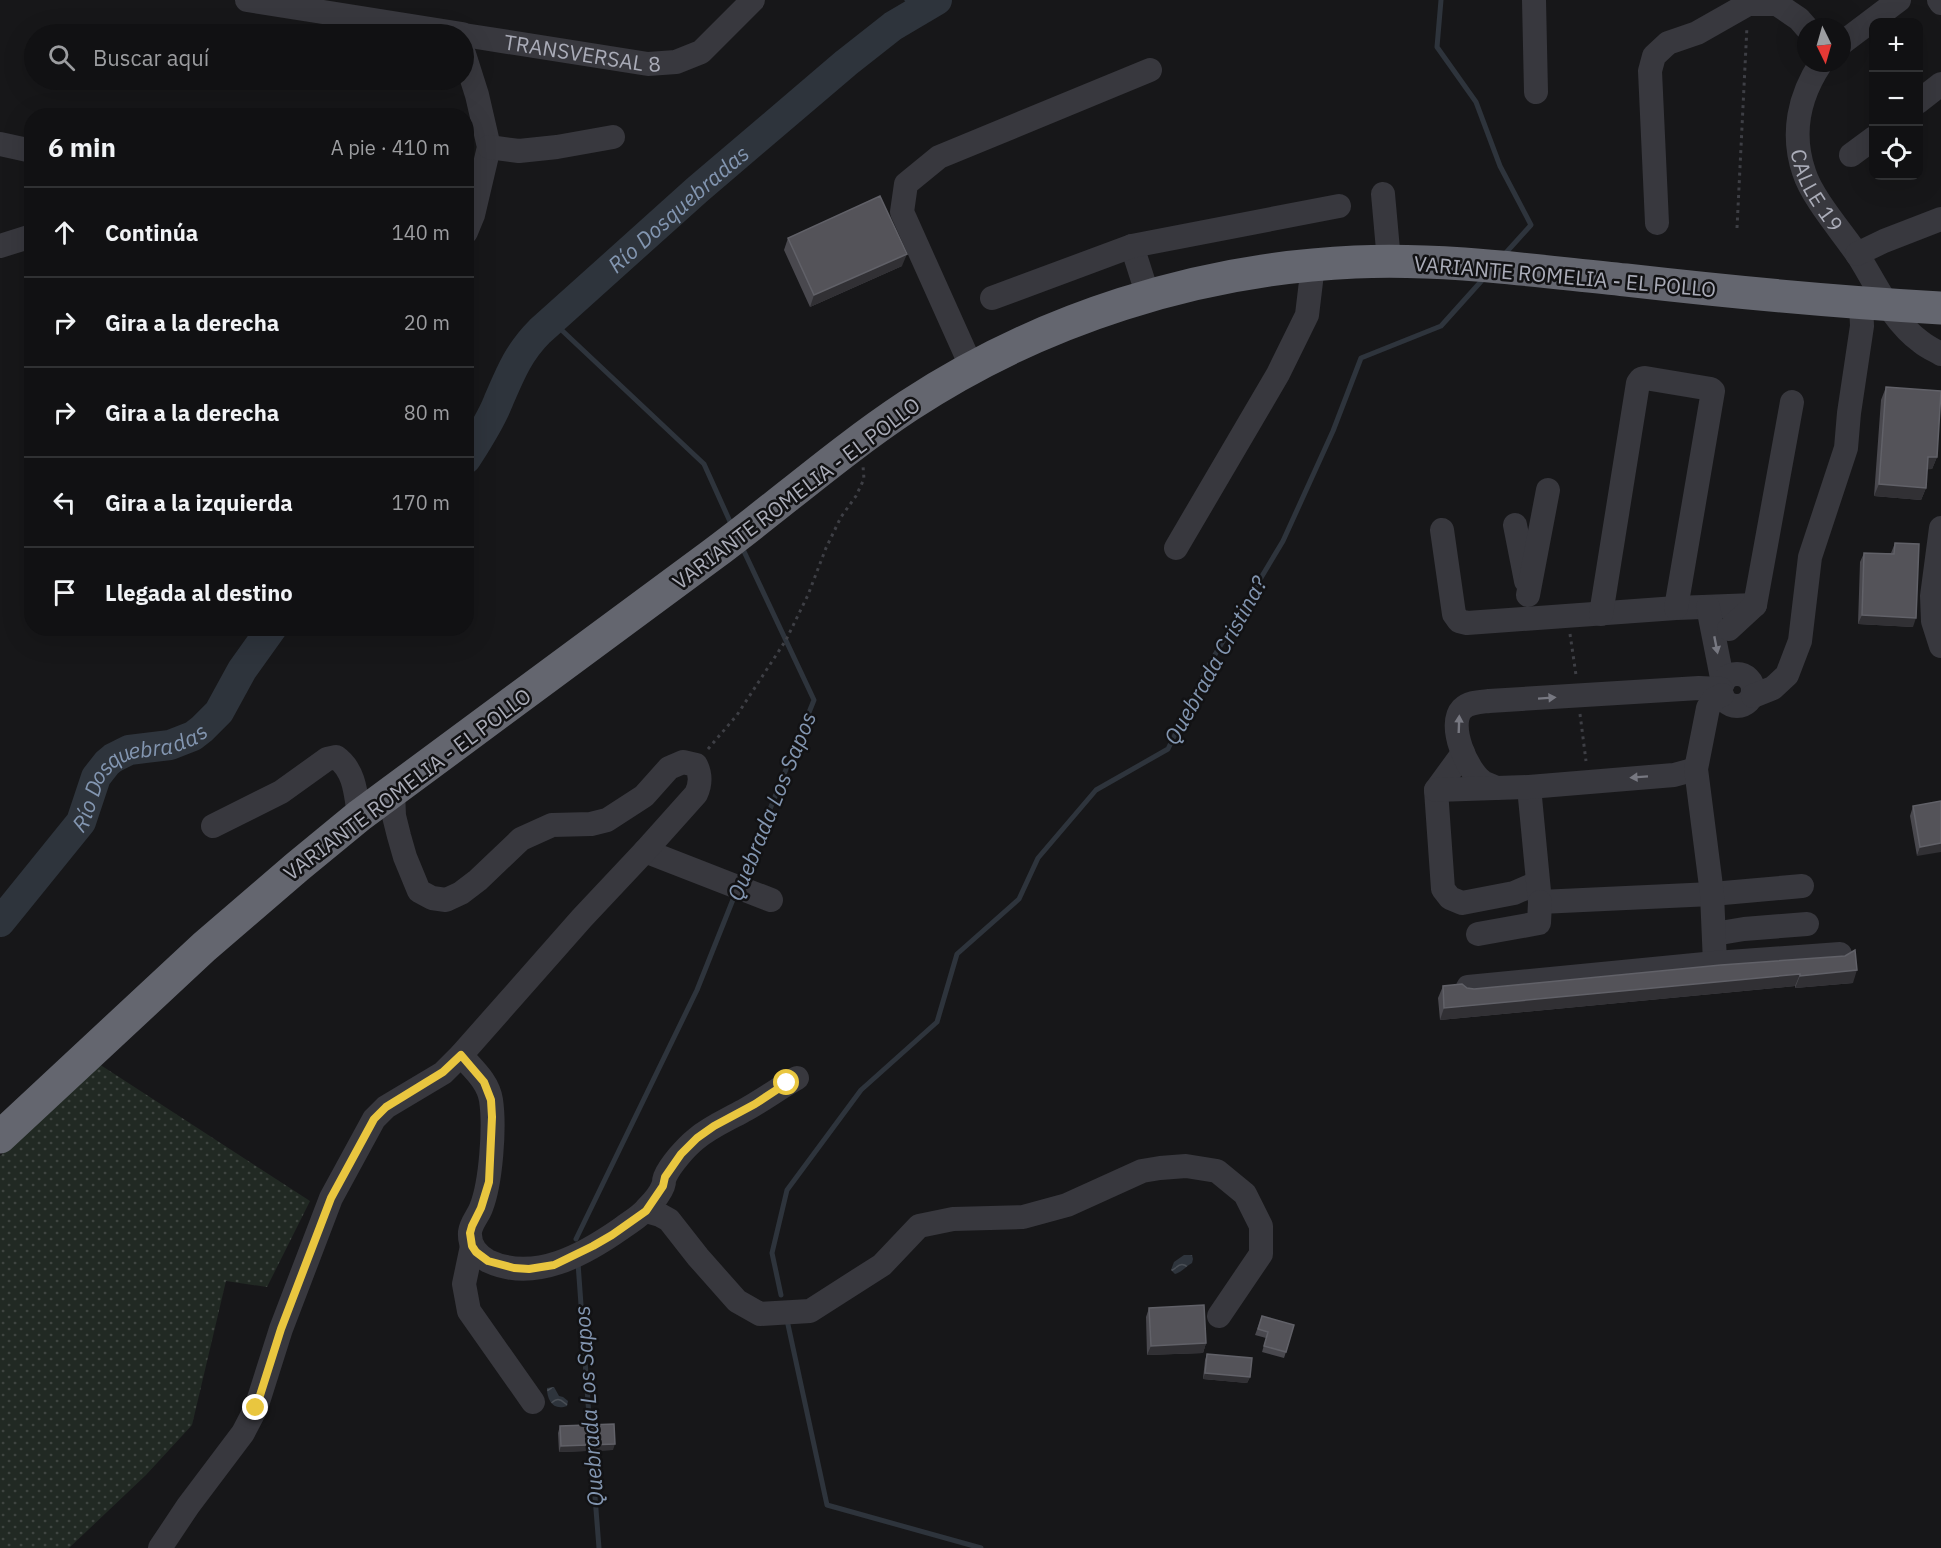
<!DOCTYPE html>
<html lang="es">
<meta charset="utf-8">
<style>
:root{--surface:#111113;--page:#1a1a1c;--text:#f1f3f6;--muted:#9c9da0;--line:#303133}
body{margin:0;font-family:"IBM Plex Sans",sans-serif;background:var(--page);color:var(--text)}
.controls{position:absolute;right:18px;top:18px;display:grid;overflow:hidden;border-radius:12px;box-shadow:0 6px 24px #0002}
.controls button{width:54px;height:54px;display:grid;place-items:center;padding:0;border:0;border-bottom:2px solid var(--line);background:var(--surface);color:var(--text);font:30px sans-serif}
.compass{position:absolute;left:1797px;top:18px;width:54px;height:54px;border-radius:50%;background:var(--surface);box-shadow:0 6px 24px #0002;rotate:175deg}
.stop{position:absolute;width:18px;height:18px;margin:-14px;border:4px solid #e9c63f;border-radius:50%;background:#fff}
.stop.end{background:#e9c63f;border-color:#fff;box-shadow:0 2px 6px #0008}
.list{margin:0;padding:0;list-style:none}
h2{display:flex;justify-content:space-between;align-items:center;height:78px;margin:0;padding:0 24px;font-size:26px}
h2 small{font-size:20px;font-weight:400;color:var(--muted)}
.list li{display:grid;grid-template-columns:39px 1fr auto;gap:18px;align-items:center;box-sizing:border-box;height:90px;padding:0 24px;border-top:2px solid var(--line)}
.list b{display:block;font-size:22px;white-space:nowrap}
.list em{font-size:20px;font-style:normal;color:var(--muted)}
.icon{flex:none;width:33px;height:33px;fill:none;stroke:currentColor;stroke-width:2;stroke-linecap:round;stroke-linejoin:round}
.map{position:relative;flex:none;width:1941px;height:1548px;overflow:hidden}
.search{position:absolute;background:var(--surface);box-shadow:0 6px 24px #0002;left:24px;top:24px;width:450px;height:66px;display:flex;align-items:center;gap:15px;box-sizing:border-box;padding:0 21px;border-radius:33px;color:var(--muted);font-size:22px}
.panel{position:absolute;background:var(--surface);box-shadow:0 6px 24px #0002;left:24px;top:108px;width:450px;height:528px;border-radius:24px}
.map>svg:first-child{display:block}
.grass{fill:url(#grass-dots)}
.water{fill:url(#water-waves)}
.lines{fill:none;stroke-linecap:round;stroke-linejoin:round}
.stream{stroke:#2e343c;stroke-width:5}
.river{stroke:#2e343c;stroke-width:30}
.path{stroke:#3e3f45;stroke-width:3;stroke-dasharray:3 4.5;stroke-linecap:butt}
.minor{stroke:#38383e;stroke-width:24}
.highway{stroke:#64666f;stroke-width:33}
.wall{fill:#49484e}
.shaded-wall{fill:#313034}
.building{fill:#545359;stroke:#616168;stroke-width:1.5}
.oneway{fill:#777881}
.route{stroke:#e9c63f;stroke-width:8}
.labels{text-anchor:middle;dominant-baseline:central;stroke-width:5;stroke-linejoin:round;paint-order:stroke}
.street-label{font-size:21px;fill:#aaacb8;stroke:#121214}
.water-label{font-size:22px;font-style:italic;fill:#8396b1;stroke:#121214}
</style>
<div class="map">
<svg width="1941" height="1548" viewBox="0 0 1941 1548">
<defs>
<pattern id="grass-dots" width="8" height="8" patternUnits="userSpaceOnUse" patternTransform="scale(1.5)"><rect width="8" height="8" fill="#212923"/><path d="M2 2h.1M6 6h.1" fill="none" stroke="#3f4541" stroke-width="1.8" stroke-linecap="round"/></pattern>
<pattern id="water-waves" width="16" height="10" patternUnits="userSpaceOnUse" patternTransform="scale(1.5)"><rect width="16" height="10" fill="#2e343c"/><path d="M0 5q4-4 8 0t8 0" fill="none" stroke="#4a4f56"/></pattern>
</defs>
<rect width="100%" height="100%" fill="#171719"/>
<path class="grass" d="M99,1064l211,137 -43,86 -41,-6 -34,144 -46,50 -77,73h-69v-392z"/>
<path class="water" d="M1184,1255h8l1,4 -1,4c-7,4 -10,9 -17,11l-4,-4 3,-8z
M554,1387l5,9 4,1 5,4 -1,5c-14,5 -20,-6 -20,-18z"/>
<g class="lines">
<path class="stream" d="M907,0l11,10
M1441,0l-4,47 39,55 24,64 31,59 -28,31
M552,321l152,143 28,62
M741,881l73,-181 -73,-155
M576,1239l121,-249 39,-98
M578,1263l12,167
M781,1295l-9,-42 15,-63 74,-100 76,-68 20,-68 62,-55 19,-41 58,-68 72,-41 39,-81 76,-127 50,-110 28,-73 80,-32 44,-49
M787,1320l40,185 154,43
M591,1445l8,103"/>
<g class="river">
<path id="s1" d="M466,459c12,-19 24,-37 32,-57 12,-28 20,-49 42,-71l157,-141 149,-127 47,-37 44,-26"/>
<path id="s2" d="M0,922l81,-100 15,-45 11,-14 6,-5 16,-8 41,-5 23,-9 9,-7 17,-17 23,-42 30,-42"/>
</g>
<path class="path" d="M1737,228l10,-202
M1570,634l6,41
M1580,714l6,47
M708,749l29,-34 49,-75 22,-45 18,-47 15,-31 15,-21 8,-17 -1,-13"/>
<g class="minor">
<path d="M247,0l215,34"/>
<path d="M1534,0l2,92"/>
<path d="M1939,0l2,3"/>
<path id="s3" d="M464,35l184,29 28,-2 25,-10 52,-52"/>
<path d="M1842,43l57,-43"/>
<path d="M464,54l13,41 12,52 -16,68 -7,17"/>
<path id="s4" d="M1821,63c-22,33 -30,71 -17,109 8,26 39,61 55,85 18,29 34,65 62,85 6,5 13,8 20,12"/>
<path d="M1918,102l23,-18"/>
<path d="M0,144l32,7"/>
<path d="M489,147l30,4 38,-4 56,-10"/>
<path d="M1851,155l23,-17"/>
<path d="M1383,194l6,67"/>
<path d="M1657,223l-7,-152 4,-15 14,-13 29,-10 51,-29h29l22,15 7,8"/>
<path d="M0,246l32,-10"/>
<path d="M1132,246l16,50"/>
<path d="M1857,254l27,-13 57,-22"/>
<path d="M992,298l140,-52 207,-40"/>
<path d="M972,368l-70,-156 4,-28 33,-27 211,-87"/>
<path d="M1515,525l11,56"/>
<path d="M1941,528l-9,68 1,25 8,25"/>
<path d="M1442,530l12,84 5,7 8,2 209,-15 79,-3"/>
<path d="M1176,548l102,-174 29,-59 6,-50"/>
<path d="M1528,595l20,-105"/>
<path d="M1708,607l15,76"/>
<path d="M1601,614l37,-231 3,-4 4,-1 66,11 2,2 -37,217"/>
<path d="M1729,629l26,-24 37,-203"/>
<circle cx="1737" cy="690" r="16"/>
<path d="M1753,696l20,-8 14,-13 13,-34 10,-84 36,-109 3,-35 13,-87 -1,-23"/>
<path d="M1463,753l-27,37 7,99 7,9 12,5 52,-10 23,-10"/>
<path d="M1529,787l11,115 172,-8 90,-8"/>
<path d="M1496,788c-4,-2 -9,-4 -13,-6 -16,-11 -36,-57 -21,-73 7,-7 18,-7 27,-8l210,-13 22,1"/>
<path d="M1436,790l93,-3 145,-12 22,-6"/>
<path d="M213,826l68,-34 46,-33 9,-2c19,13 20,38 23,59"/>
<path d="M645,851l126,49"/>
<path d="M1478,934l61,-11 1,-21"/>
<path d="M1714,934l30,-5 63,-5"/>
<path d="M1715,963l-3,-69 -16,-125 12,-61 6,-9 8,-4"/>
<path d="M1468,987l247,-24 125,-9"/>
<path d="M461,1055c12,14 27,26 30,45 4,27 0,83 -10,108 -3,8 -10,15 -11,24 -1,14 7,23 18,29 47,22 97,-7 134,-33 8,-6 19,-12 25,-20 6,-6 13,-14 16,-22 2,-6 0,-3 2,-9 5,-12 21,-30 31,-38 14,-12 31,-19 47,-28 19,-10 36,-23 54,-33"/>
<path d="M646,1211l14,4 9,5 29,37 39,44 23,13 50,-3 72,-46 37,-39 34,-7 70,-2 44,-12 75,-34 18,-3 26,-2 31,5 28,23 16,32v28l-42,62"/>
<path d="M472,1246l-8,38 5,27 64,91"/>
<path d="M160,1548l28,-42 55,-73 13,-25 25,-79 50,-131 43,-79 12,-12 57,-34 18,-18 121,-137 63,-67 51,-57c5,-11 5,-19 0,-29l-13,-3 -14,6 -25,28 -37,24 -16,4 -39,1 -31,14 -43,41 -17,13 -15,7 -14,-2 -13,-7 -14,-34 -6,-21 -5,-20 -1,-25"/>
</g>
<path class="highway" d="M0,1137l204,-190 93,-80 62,-51c118,-87 236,-174 353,-261 66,-49 128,-104 196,-149 132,-87 290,-137 447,-144 91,-4 180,9 271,18 105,12 210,22 315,28"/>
</g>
<path class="wall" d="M788,238l114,28 -92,41 -26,-57z
M1886,387l51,70 -5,12h-5l-1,19 -5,12 -47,-4 7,-96z
M1895,543l18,84 -55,-3 2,-62 4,-9h27z
M1941,801l-24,55 -7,-40 3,-10z
M1845,956l8,27 -58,5v-2l-355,34 -2,-22 5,-12 31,3z
M1149,1308l57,35 -3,10 -56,2 -1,-38z
M1262,1316l24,36 -2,6 -22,-6 4,-14 -11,-3z
M1207,1354l43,23 -3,6 -44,-4 2,-19z
M560,1426l53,24 -54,2 -1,-19z"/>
<path class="shaded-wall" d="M907,254l-5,12 -92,41 4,-12z
M1928,457h9l-5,12 -9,1z
M1879,484l47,4 -5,12 -47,-4z
M1862,615l54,3 -3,9 -55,-3z
M1941,843v9l-24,4 3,-9z
M1857,970l-4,13 -58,5 5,-12z
M1800,974l-5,12 -355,34 4,-12z
M1206,1343l-3,10 -56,2 4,-9z
M1205,1373l45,4 -3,6 -44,-4z
M615,1444l-2,6 -54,2 2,-6z"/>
<path class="building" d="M880,196l27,58 -93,41 -26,-57z
M1886,387l55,4 -4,66h-9l-2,31 -47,-4z
M1895,543l24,1 -3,74 -54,-3 2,-62 30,1z
M1941,801v42l-21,4 -7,-41z
M1855,950l2,20 -57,6v-2l-356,34 -1,-22 19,-2 5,4 7,1 247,-24 124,-9z
M1204,1305l2,38 -55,3 -2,-38z
M1262,1316l32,9 -8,27 -22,-6 4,-14 -10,-3z
M1207,1354l45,4 -2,19 -45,-4z
M614,1424l1,20 -54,2 -1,-20z"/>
<defs><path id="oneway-solid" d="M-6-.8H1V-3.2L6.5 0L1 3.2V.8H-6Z" transform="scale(1.5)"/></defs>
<g class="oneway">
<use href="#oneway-solid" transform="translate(1716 645) rotate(79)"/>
<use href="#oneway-solid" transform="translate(1547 698) rotate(-4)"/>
<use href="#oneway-solid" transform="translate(1459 724) rotate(-88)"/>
<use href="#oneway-solid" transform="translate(1639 777) rotate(176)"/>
</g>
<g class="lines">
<path class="route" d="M256,1408l25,-79 50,-131 43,-79 12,-12 57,-35 18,-17 23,27 7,18 1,17 -3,65 -8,26 -9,18 -2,7 2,13 4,6 12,9 26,7 15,1 25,-4 39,-19 19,-11 34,-24 17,-25 2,-9 16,-23 16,-16 17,-12 41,-22 32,-21"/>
</g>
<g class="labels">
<g class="street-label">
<text stroke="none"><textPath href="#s3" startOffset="120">TRANSVERSAL 8</textPath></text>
<text stroke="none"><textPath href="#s4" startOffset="136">CALLE 19</textPath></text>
<text transform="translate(1565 276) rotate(5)">VARIANTE ROMELIA - EL POLLO</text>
<text transform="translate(796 493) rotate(-37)">VARIANTE ROMELIA - EL POLLO</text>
<text transform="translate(407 784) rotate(-37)">VARIANTE ROMELIA - EL POLLO</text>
</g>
<g class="water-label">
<text stroke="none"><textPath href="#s1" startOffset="333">Río Dosquebradas</textPath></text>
<text transform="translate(1215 660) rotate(-61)">Quebrada Cristina?</text>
<text stroke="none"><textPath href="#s2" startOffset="210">Río Dosquebradas</textPath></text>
<text transform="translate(771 806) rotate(-68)">Quebrada Los Sapos</text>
<text transform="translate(588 1406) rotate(-94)">Quebrada Los Sapos</text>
</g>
</g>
</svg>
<div class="controls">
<button>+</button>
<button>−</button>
<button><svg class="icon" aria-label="locate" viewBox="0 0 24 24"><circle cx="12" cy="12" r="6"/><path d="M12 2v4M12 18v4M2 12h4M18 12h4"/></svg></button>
</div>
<svg class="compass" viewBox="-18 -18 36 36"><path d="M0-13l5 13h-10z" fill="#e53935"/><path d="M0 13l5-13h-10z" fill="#9c9da0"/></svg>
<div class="stop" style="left:787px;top:1083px"></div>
<div class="stop end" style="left:256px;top:1408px"></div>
<div class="search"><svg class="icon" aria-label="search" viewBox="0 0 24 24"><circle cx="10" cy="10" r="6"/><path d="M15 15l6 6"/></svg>Buscar aquí</div>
<section class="panel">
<h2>6 min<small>A pie · 410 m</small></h2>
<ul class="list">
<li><svg class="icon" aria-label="ahead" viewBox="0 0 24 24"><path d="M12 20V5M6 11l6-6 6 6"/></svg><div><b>Continúa</b></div><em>140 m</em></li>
<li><svg class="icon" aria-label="right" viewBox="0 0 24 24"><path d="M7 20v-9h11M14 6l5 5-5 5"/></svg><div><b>Gira a la derecha</b></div><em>20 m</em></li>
<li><svg class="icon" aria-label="right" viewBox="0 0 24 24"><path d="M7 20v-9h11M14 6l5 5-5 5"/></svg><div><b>Gira a la derecha</b></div><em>80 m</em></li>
<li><svg class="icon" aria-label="left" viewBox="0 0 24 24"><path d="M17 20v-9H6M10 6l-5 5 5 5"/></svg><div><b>Gira a la izquierda</b></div><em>170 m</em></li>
<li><svg class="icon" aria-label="arrive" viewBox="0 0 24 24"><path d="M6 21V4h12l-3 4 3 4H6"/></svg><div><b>Llegada al destino</b></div></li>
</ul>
</section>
</div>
